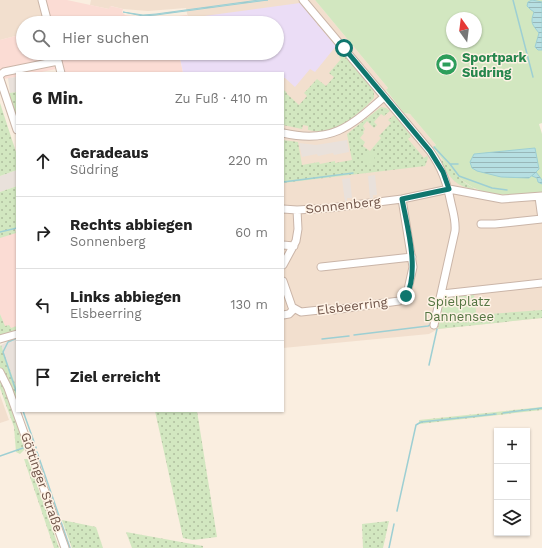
<!DOCTYPE html>
<html lang="de">
<meta charset="utf-8">
<style>
:root{--surface:#fff;--page:#f6f6f6;--text:#222;--muted:#767676;--line:#e0e0e0}
body{margin:0;font-family:"Work Sans",sans-serif;background:var(--page);color:var(--text)}
.controls{position:absolute;right:12px;bottom:12px;display:grid;overflow:hidden;border-radius:0px;box-shadow:0 1px 3px #0004}
.controls button{width:36px;height:36px;display:grid;place-items:center;padding:0;border:0;border-bottom:1px solid var(--line);background:var(--surface);color:var(--text);font:20px sans-serif}
.compass{position:absolute;left:446px;top:12px;width:36px;height:36px;border-radius:50%;background:var(--surface);box-shadow:0 1px 3px #0004;rotate:346deg}
.stop{position:absolute;width:12px;height:12px;margin:-9px;border:3px solid #0f766e;border-radius:50%;background:#fff}
.stop.end{background:#0f766e;border-color:#fff;box-shadow:0 1px 4px #0008}
.list{margin:0;padding:0;list-style:none}
h2{display:flex;justify-content:space-between;align-items:center;height:52px;margin:0;padding:0 16px;font-size:17px}
h2 small{font-size:13px;font-weight:400;color:var(--muted)}
.list li{display:grid;grid-template-columns:26px 1fr auto;gap:12px;align-items:center;box-sizing:border-box;height:72px;padding:0 16px;border-top:1px solid var(--line)}
.list b{display:block;font-size:15px;white-space:nowrap}
.list p{margin:0;font-size:13px;white-space:nowrap;color:var(--muted)}
.list em{font-size:13px;font-style:normal;color:var(--muted)}
.icon{flex:none;width:22px;height:22px;fill:none;stroke:currentColor;stroke-width:2;stroke-linecap:round;stroke-linejoin:round}
.map{position:relative;flex:none;width:542px;height:548px;overflow:hidden}
.search{position:absolute;background:var(--surface);box-shadow:0 1px 3px #0004;left:16px;top:16px;width:268px;height:44px;display:flex;align-items:center;gap:10px;box-sizing:border-box;padding:0 14px;border-radius:22px;color:var(--muted);font-size:15px}
.panel{position:absolute;background:var(--surface);box-shadow:0 1px 3px #0004;left:16px;top:72px;width:268px;height:340px;border-radius:0px}
.map>svg:first-child{display:block}
.residential{fill:#f2dfce}
.commercial{fill:#fbdcd4}
.industrial{fill:#e9e1db}
.education{fill:#ebddf6}
.grass{fill:url(#grass-dots)}
.park{fill:#d2e7c0;fill-rule:evenodd}
.water{fill:url(#water-rules);stroke:#9dcfd3}
.lines{fill:none;stroke-linecap:round;stroke-linejoin:round}
.stream{stroke:#9dcfd3;stroke-width:1.5}
.minor-casing{stroke:#cab5a8;stroke-width:9}
.minor{stroke:#fff;stroke-width:7}
.route{stroke:#0f766e;stroke-width:5}
.labels{text-anchor:middle;dominant-baseline:central;stroke-width:3;stroke-linejoin:round;paint-order:stroke}
.leisure-label{font-size:13px;font-weight:bold;fill:#27864d;stroke:#fef2e5;text-anchor:start}
.street-label{font-size:13px;fill:#6f5449;stroke:#fef2e5}
.park-label{font-size:13px;fill:#547542;stroke:#fef2e5}
</style>
<div class="map">
<svg width="542" height="548" viewBox="0 0 542 548">
<defs>
<pattern id="grass-dots" width="8" height="8" patternUnits="userSpaceOnUse"><rect width="8" height="8" fill="#d2e7c0"/><path d="M2 2h.1M6 6h.1" fill="none" stroke="#afbe9e" stroke-width="1.8" stroke-linecap="round"/></pattern>
<pattern id="water-rules" width="6" height="5" patternUnits="userSpaceOnUse"><rect width="6" height="5" fill="#b6dfe2"/><path d="M0 2.5h6" fill="none" stroke="#98b7b9"/></pattern>
</defs>
<rect width="100%" height="100%" fill="#faeee0"/>
<path class="residential" d="M0,0h45l1,23h-23v11l-23,6z
M91,0h224l73,88 -2,3 18,22 6,1 26,31 -3,2 3,5 21,24 13,10 10,5 14,4h9l39,-3v126l-104,11 -9,5 -146,14v-275h-100l94,-20v-30h-95v-4l6,-1 -2,-10 -38,3 -25,-2 -12,-3 -2,3 -19,-4z
M0,395l9,25 -9,3z"/>
<path class="commercial" d="M45,0h22l42,9 1,-3 13,3 -1,3 3,3 25,4 37,-4 1,3 -6,1v4h-136z
M23,34v19h156l4,20h-125l-2,-4 -19,4h-20v4l-14,2 -3,-8v-31z
M15,229l2,7v95l-10,3 -7,-20v-82z"/>
<path class="industrial" d="M17,77v15l-7,1 -2,-15z
M347,140l2,12 -15,3 -1,-2 -15,3 -1,-2 -15,3 -3,-14 17,2z
M17,170v16l-17,6v-16z
M375,175l2,20h-4v4h-3l-2,-23z
M350,178l2,20h-5v3l-2,1 -3,-23z
M17,337v49l-1,1 -15,-42z"/>
<path class="education" d="M300,3l18,21 -1,1 2,1 17,20 -21,26 -5,-3 -15,18 -10,-9h-2v-5h-100l-4,-20h98v-30h-94l-1,-4z"/>
<path class="grass" d="M341,54h2l29,35 2,4v5c-10,11 -34,33 -50,34 -4,0 -11,-1 -16,-2v-4l-5,-1 -1,4 -19,-4v-36l4,4v1l12,11 8,-9 -3,-3 13,-14 9,7 8,-9 -5,-4 12,-14 -2,-2z
M17,92v26l-8,-25z
M0,103l17,52v15l-17,6z
M381,107l5,1 4,3 -6,5 -3,-2 -7,8 3,3 -3,3 -7,-7 -4,5 2,3 -2,3 1,1 -4,5 5,4 -2,4 7,5 11,-13 -2,-2 12,-13 -3,-3 6,-5 17,21 -3,3 16,19 3,-2 1,2 -3,8 -142,17v-43l15,2 4,23 17,-3 1,2 15,-3v2l17,-3 -5,-26z
M442,160l23,23 9,5 -1,1c-18,-3 -24,-12 -32,-28z
M17,186v43h-2l1,4 -16,5v-46z
M542,310v8l-104,11 1,-5 37,-4v-5z
M0,314l5,12 4,-1 2,3 6,-2v5l-17,5z
M1,345l16,44v14l-8,-22 -9,-14v-21z
M0,379l12,29 13,41 -5,5 -4,-2 -2,-25 -14,-39z
M542,407v3l-123,14v-4z
M155,411h42l20,126 -24,3 -10,-2z
M24,459h4l31,89h-5z
M62,520l34,7 7,21h-31z
M389,521l-6,27h-20l-1,-24z
M126,532l77,14v2h-71z"/>
<path class="park" d="M315,0h227v123l-3,1 3,10v58c-57,7 -74,3 -109,-45l3,-2 -26,-31 -6,-1 -18,-23 2,-2zM452,18h24v24h-24z
M374,152l1,12 -12,1v-12z
M474,294l3,26 -38,4 5,-25 4,-2z"/>
<path class="water" d="M259,0h9l-112,15 -13,1 -20,-4 20,3 13,-1z
M532,0l10,2v48h-4l-3,-3 4,-14c-7,-9 -9,-10 -5,-21l-4,-3 -3,-3 1,-4z
M535,148l4,21 -3,3 6,8v4l-4,-2 -1,-4 -5,-2 3,-3 -6,5 -28,-1 -24,-6 -5,-3 -2,-6 4,-8z"/>
<g class="lines">
<path class="stream" d="M513,0l20,77
M112,21l2,2
M434,147l16,17h8
M450,164l9,12 33,12 15,2
M283,182l70,-9
M0,232l17,-4
M354,335l74,-9 2,-1 4,-15
M15,339l-7,3 -5,10 14,42
M322,339l27,-3
M429,365l8,-36
M23,411l11,31 -1,2
M503,413l39,-5
M36,448v-1
M37,452l33,96
M0,456l23,-8
M397,511l19,-86 5,-3 75,-8
M389,548l5,-24"/>
<defs>
<path id="minor" d="M42,0l6,23
M303,0l127,151c12,17 17,32 21,52 2,9 5,18 4,28l-21,94
M56,53l5,20
M0,75l4,-3 54,-11
M0,79l17,51
M283,133c48,11 67,-6 101,-36
M283,209l14,1 33,-2 72,-9 47,-10 53,10 40,-3
M481,224h14l47,-5 -3,-22
M283,245l11,1
M283,265l13,-24 2,-12 -1,-19
M321,267l91,-10
M283,281l9,26 9,5 28,-3 4,1 66,-9 8,-7 6,-27 -11,-68
M442,294l100,-11
M283,315l6,-1 5,-5
M0,339l17,-5
M0,372l8,16 57,160"/>
</defs>
<use href="#minor" class="minor-casing"/>
<use href="#minor" class="minor"/>
</g>
<g class="lines">
<path class="route" d="M344,48l86,103 13,21 6,17 -47,10c5,27 18,73 4,97"/>
</g>
<defs>
<symbol id="stadium-disc" viewBox="-11 -11 22 22"><circle r="9.5" fill="#2e9e5b" stroke="#fef2e5"/><path d="M0-5a6.5 5 0 1 0 0 10a6.5 5 0 1 0 0-10ZM-3.5-1.8h7v3.6h-7Z" fill="#fff"/></symbol>
</defs>
<g fill-rule="evenodd">
<use href="#stadium-disc" x="434" y="52" width="25" height="25"/>
</g>
<g class="labels">
<g class="leisure-label">
<text x="462" y="57">Sportpark<tspan x="462" dy="15">Südring</tspan></text>
</g>
<g class="street-label">
<text transform="translate(343 205) rotate(-6)">Sonnenberg</text>
<text transform="translate(352 306) rotate(-7)">Elsbeerring</text>
<text transform="translate(42 482) rotate(71)">Göttinger Straße</text>
</g>
<g class="park-label">
<text x="459" y="301">Spielplatz<tspan x="459" dy="15">Dannensee</tspan></text>
</g>
</g>
</svg>
<div class="controls">
<button>+</button>
<button>−</button>
<button><svg class="icon" aria-label="layers" viewBox="0 0 24 24"><path d="M12 4l9 5-9 5-9-5zM3 14l9 5 9-5"/></svg></button>
</div>
<svg class="compass" viewBox="-18 -18 36 36"><path d="M0-13l5 13h-10z" fill="#e53935"/><path d="M0 13l5-13h-10z" fill="#767676"/></svg>
<div class="stop" style="left:344px;top:48px"></div>
<div class="stop end" style="left:406px;top:296px"></div>
<div class="search"><svg class="icon" aria-label="search" viewBox="0 0 24 24"><circle cx="10" cy="10" r="6"/><path d="M15 15l6 6"/></svg>Hier suchen</div>
<section class="panel">
<h2>6 Min.<small>Zu Fuß · 410 m</small></h2>
<ul class="list">
<li><svg class="icon" aria-label="ahead" viewBox="0 0 24 24"><path d="M12 20V5M6 11l6-6 6 6"/></svg><div><b>Geradeaus</b><p>Südring</p></div><em>220 m</em></li>
<li><svg class="icon" aria-label="right" viewBox="0 0 24 24"><path d="M7 20v-9h11M14 6l5 5-5 5"/></svg><div><b>Rechts abbiegen</b><p>Sonnenberg</p></div><em>60 m</em></li>
<li><svg class="icon" aria-label="left" viewBox="0 0 24 24"><path d="M17 20v-9H6M10 6l-5 5 5 5"/></svg><div><b>Links abbiegen</b><p>Elsbeerring</p></div><em>130 m</em></li>
<li><svg class="icon" aria-label="arrive" viewBox="0 0 24 24"><path d="M6 21V4h12l-3 4 3 4H6"/></svg><div><b>Ziel erreicht</b></div></li>
</ul>
</section>
</div>
